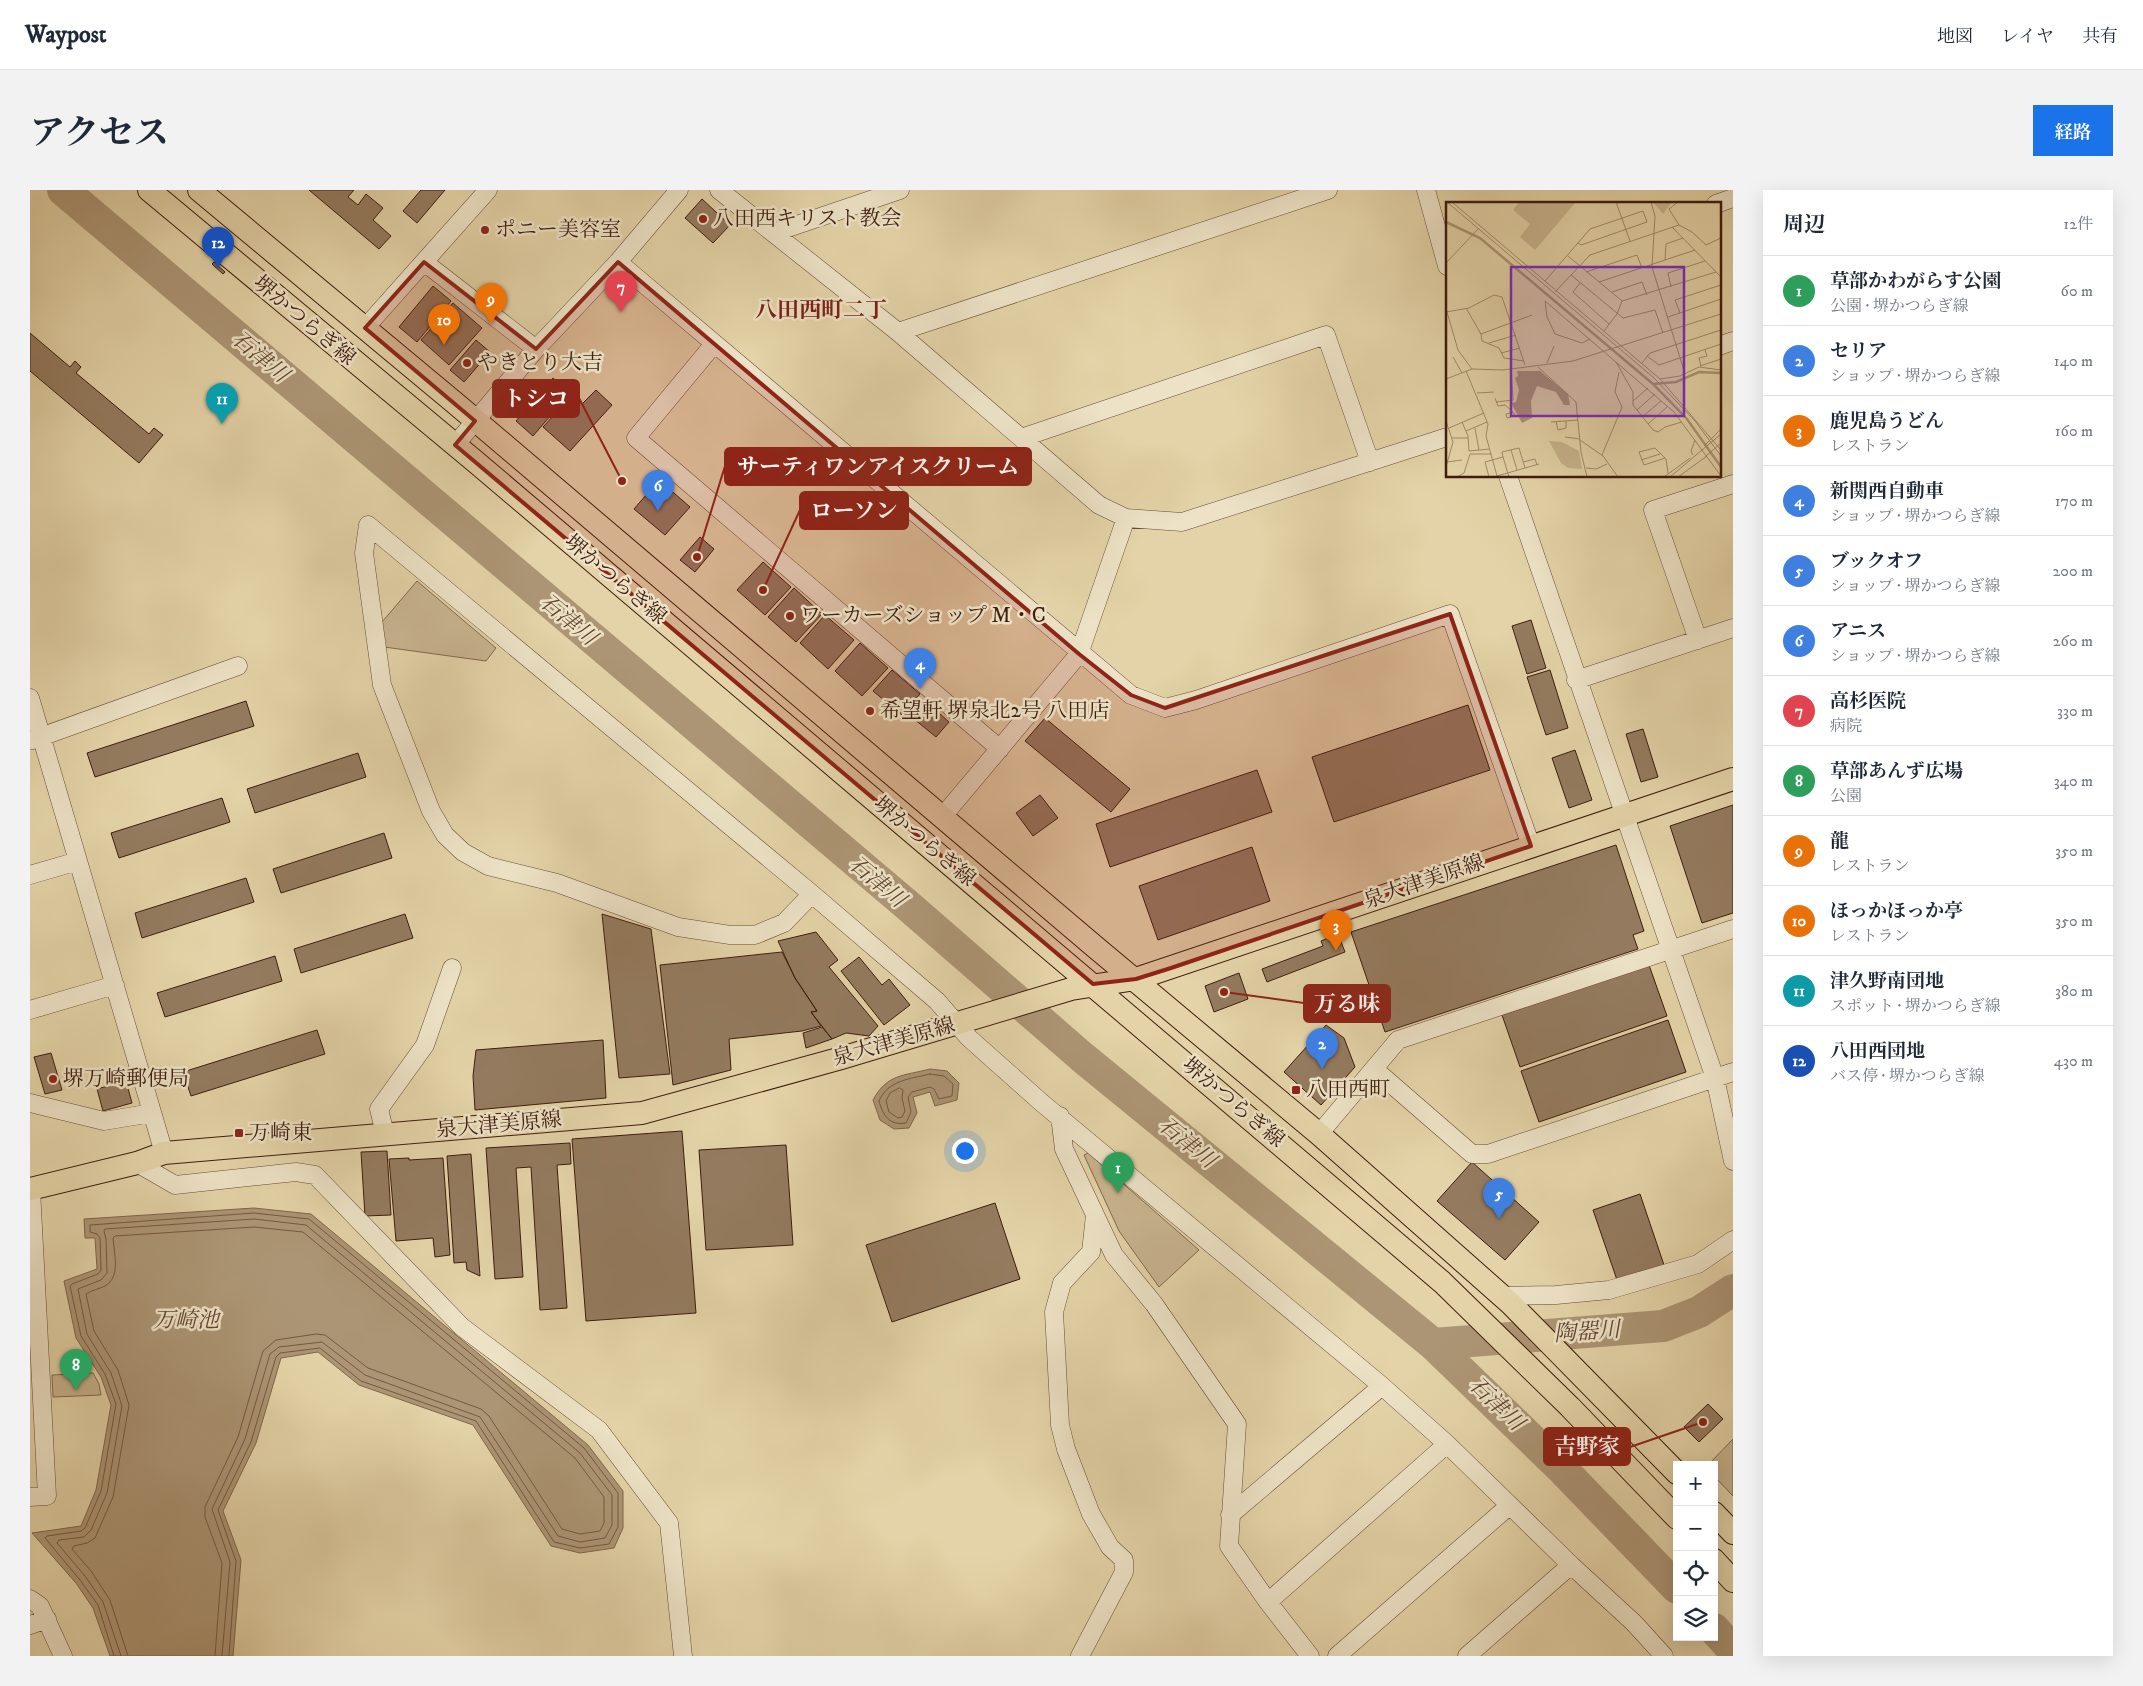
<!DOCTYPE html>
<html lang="ja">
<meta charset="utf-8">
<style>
:root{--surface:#fff;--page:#f2f2f3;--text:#1f2937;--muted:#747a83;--line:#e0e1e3;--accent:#1a73e8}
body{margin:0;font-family:"IM FELL DW Pica","Noto Serif JP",serif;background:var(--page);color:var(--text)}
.controls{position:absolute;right:15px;bottom:15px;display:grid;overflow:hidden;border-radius:0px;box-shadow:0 5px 20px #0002}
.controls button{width:45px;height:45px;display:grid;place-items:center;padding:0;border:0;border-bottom:1px solid var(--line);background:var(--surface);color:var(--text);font:25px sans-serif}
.you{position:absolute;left:934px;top:960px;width:18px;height:18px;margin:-12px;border:4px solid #fff;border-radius:50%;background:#1a73e8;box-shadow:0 0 0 8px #1a73e833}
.badge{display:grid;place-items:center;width:32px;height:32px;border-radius:50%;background:var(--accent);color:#fff;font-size:16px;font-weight:700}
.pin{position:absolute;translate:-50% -41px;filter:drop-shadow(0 1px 2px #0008)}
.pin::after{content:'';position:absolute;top:26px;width:18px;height:15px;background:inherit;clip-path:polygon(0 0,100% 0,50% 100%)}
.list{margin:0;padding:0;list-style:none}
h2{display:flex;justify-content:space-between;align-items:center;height:65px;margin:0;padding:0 20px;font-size:21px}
h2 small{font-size:16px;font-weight:400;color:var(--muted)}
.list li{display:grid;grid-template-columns:32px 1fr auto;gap:15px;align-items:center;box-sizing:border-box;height:70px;padding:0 20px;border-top:1px solid var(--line)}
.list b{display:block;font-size:19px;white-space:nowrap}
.list p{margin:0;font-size:16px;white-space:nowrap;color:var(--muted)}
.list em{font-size:16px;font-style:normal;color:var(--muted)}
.icon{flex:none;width:28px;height:28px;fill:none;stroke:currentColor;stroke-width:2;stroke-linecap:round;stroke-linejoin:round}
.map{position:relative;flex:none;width:1703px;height:1466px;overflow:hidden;border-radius:0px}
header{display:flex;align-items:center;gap:30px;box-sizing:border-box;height:70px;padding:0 25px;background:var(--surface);border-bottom:1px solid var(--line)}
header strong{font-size:24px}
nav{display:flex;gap:28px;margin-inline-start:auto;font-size:18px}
.intro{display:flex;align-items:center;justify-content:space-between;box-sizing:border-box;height:120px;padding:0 30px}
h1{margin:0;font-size:35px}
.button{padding:12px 22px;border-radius:0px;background:var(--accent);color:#fff;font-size:18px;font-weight:700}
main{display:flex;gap:30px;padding:0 30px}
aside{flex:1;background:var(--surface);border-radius:0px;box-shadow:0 5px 20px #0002}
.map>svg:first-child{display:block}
.green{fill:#c8b48e;stroke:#83684e}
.water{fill:#ac9574;stroke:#80654c}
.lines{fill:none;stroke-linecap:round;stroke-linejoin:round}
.shore{stroke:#755842;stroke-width:1}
.river{stroke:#ac9574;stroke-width:32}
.building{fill:#947b5f;stroke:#3e1c0f}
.minor-casing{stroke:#684a35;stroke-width:19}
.major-casing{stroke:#3e1c0f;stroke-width:24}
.minor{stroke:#ede2c6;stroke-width:18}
.major{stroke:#e4d3a8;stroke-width:22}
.marked{fill:#8f2418;fill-opacity:0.2;stroke:#8f2418;stroke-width:4;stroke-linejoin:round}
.poi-dot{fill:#8f2418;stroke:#ede2c6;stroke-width:2}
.labels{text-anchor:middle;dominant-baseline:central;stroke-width:5;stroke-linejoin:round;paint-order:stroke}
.poi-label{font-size:21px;fill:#3e1c0f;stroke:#ede2c6;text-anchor:start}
.street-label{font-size:21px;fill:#3e1c0f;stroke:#ede2c6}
.neighbourhood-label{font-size:22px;font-weight:bold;fill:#7a1f14;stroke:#ede2c6}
.water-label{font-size:22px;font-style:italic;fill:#644632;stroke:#ede2c6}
.inset-river{fill:none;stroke:#ac9574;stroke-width:2.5}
.inset-road{fill:none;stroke:#a28a6b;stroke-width:1}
.view{fill:#7b2cbf;fill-opacity:0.15;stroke:#7b2cbf;stroke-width:2.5}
.inset-edge{fill:none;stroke:#3e1c0f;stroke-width:2.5}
.leader{fill:none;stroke:#8f2418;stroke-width:2}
.callout-dot{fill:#8f2418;stroke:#ede2c6;stroke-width:2}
.callout{fill:#8f2418;stroke:#8f2418;stroke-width:2}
.callout-label{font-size:22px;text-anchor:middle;font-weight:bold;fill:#fff}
</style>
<header>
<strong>Waypost</strong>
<nav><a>地図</a><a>レイヤ</a><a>共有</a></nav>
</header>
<div class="intro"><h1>アクセス</h1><a class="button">経路</a></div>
<main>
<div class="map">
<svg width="1703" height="1466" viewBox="0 0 1703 1466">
<rect width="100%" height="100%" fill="#e4d3a8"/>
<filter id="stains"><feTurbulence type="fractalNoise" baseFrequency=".004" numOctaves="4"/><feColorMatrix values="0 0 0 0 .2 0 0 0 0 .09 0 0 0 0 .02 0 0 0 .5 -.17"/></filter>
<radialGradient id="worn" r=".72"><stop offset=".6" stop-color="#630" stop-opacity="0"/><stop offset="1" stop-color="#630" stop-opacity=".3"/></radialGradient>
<path class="green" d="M387,391l79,67 -10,13 -102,-14 -2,-25z
M1058,963l111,97 -40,37 -40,-56 -35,-76z
M63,1183l6,11 2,11 -48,2 -1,-22z
M1703,1249v57l-19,-20v-11h-6z"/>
<path class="water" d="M900,879l17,2 12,12 -2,17 -22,6 -5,-14 -17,5 4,16 -8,15 -15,1 -14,-9 -7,-20c14,-26 30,-24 57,-31z
M224,1018l57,6 277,231 35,46v37l-9,20 -34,5 -29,-7 -78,-121 -114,-40 -41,-33 -37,6 -25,85 -33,68 18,49 -8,96h-123l-17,-48 -17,-25 -44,-50 49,-7 15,-36 15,-85 -10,-28 -25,-39 -12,-57 33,-12 -2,-31h-10l-1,-19z"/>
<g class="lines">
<path class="shore" d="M900,884l14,2 9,8 -1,12 -13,3 -5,-10 -4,-2 -18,5 -4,5 3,15 -5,11c-17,3 -23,-8 -27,-22 9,-21 31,-22 51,-27z
M870,898l3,2 -1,8 3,13 -3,6 -4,1 -9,-6 -3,-11 4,-8z
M84,1466l-16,-51 -18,-25 -35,-42 2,-2 34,-5 4,-3 16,-37 15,-87 -11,-30 -24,-38 -11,-50 2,-2 26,-10 3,-4 -1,-32 -3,-4 -7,-2v-7l164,-12 55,6 275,229 34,45v34l-9,17 -29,4 -26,-6 -78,-121 -115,-40 -41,-33 -40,5 -4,4 -25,85 -33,68 18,51 -7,95
M91,1466l-18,-54 -18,-26 -28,-33 2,-3 25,-3 7,-7 16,-37 15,-87 -11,-33 -24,-39 -9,-45 23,-9 6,-7 -1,-34 -2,-8 1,-2 149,-10 52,6 274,228 32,42v30l-7,13 -25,4 -22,-6 -78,-119 -115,-42 -43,-33 -43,5 -9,7 -25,85 -33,70 18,53 -8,94
M98,1466l-18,-56 -19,-29 -19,-22 2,-3 13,-3 8,-5 18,-41 16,-92 -11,-35 -24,-39 -8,-37c6,-4 13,-5 19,-8 16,-9 9,-33 8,-48l2,-2 139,-9 49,5 272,226 29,39v26l-4,8 -20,3 -18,-5 -73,-113 -8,-7 -113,-41 -43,-33 -9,-1 -40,6 -13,11 -25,86 -33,70v10l17,46 -7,93"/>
<path class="river" d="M33,0l843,714 176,153 351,287 127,123 117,121
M1403,1154l230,-18 36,-14 34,-22
M1684,1439l19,21"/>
</g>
<path class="building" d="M279,0h45l-6,7 10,8 8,-11 17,14 -10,12 18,16 -12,13z
M391,0h24l-28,33 -14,-12z
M672,9l28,26 -17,18 -28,-25z
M184,72l11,10 -2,2 -11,-10z
M403,96l18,15 -34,41 -18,-15z
M423,113l29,25 -33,37 -28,-25z
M0,143l40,34 5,-6 6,6 -5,6 73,61 5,-6 9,7 -24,28 -109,-92z
M446,150l14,12 -26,30 -14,-12z
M523,188l17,15 -37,43 -17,-15z
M566,200l16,15 -42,46 -27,-24 29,-32 10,9z
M629,290l31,27 -25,28 -31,-26z
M670,347l14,12 -19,23 -15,-12z
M733,372l28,25 -26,28 -28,-25z
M764,398l28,26 -26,28 -28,-25z
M795,425l29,25 -26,29 -28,-26z
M1501,430l15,48 -19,6 -15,-48z
M830,453l28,25 -26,28 -27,-25z
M862,480l28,24 -18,21 -29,-24z
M1520,480l18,58 -22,7 -19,-58z
M216,511l8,25 -159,51 -8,-24z
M898,513l21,19 -13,15 -22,-18z
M1438,515l22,65 -156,52 -22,-65z
M1015,528l85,71 -19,23 -86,-71z
M1613,539l15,48 -17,5 -15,-48z
M1545,560l17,50 -23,8 -17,-50z
M328,563l8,24 -111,36 -8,-24z
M1227,580l15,42 -162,55 -14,-43z
M1010,605l18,23 -25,18 -17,-23z
M192,608l8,24 -111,36 -8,-25z
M1703,615v108l-31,10 -32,-97z
M354,643l8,25 -111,35 -8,-24z
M1586,655l28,86 -11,4 5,14 -253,83 -34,-100z
M1222,657l18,54 -112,39 -19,-54z
M216,688l8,24 -112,36 -7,-25z
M375,724l8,24 -112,35 -7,-24z
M572,724l49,15 19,145 -51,4z
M786,742l22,28 -9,7 49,59 -9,10 -23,-3 -14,6 -21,-27 6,-1 -22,-33 -17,-37z
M1308,744l7,18 -78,30 -5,-13 61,-23 -2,-5z
M752,762l13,26 22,33 -6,1 10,14 -19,5 -73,8 2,31 -58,15 -13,-120z
M245,766l7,25 -117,36 -8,-24z
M829,767l23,28 7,-6 21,26 -26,20 -43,-54z
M1619,775l18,51 -147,51 -18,-52z
M1209,783l9,26 -34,13 -9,-26z
M1638,830l18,52 -147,50 -18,-51z
M1296,835l18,13 11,29 -34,38 -37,-33z
M792,837l10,12 -26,9 -3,-15z
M287,840l8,24 -134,42 -8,-24z
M573,850l3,58 -131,12 -2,-34 3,-26z
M21,863l11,37 -17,4 -11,-37z
M96,891l6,22 -29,8 -6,-22z
M652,941l14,182 -110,8 -14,-182z
M540,953l1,21 -14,1 10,143 -27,2 -9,-143 -15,1 7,109 -28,2 -9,-131z
M756,955l7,100 -87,5 -7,-100z
M357,961l4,64 -26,1 -4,-64z
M441,964l9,122 -13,-6 -1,-8 -12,1 -7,-107z
M379,968v2l34,-2 7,97 -15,2 -2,-19 -37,3 -7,-82z
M1442,972l67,60 -34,38 -68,-59z
M1610,1004l24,71 -47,15 -24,-70z
M965,1013l25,76 -128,43 -26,-77z
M1678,1214l15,15 -24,23 -15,-15z"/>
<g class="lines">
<defs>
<path id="minor" d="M689,0l179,142 201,173 27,13 56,4 265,-85
M1396,0l21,76
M1686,14l17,-6
M743,43l127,-43
M394,72l112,87
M588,72l513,433 34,13 31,-8 254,-86 81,232
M335,138l123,-138
M868,142l430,-142
M684,154l-78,94 364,311
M1689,156l14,-5
M991,248l305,-103 44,127
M425,255l81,-96 82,-87 61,-72
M1478,286l207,602 18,83
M338,335l444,369 125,107 32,37 73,65 340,283 65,58 124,121 63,58 30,33
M338,335l-4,28 18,132 49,126 14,24 18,17 25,14 69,17 121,44 52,8h25l29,-12 28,-29
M1668,450l-45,-130 80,-26
M1546,490l157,-52
M0,508l134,455
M2,550l206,-74
M913,626l136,-162 47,-136
M0,685l48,-14
M0,820l85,-25
M1344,879l98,85h16l245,-82
M0,913l74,18 48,-8
M1030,926l4,33 50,106 40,49 83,120 -8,122 39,56 42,54
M355,944l-6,-25 46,-64 27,-77
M1289,944l79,-94 335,-111
M107,973l38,22 121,-13 19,3 147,152 137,103 70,93 14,133
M1473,1106l53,-1 53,-5 89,-26 35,-24
M0,1307l17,-1 -16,-307
M1200,1325l152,-129
M0,1409l10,7 23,50
M1238,1412l179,-158
M0,1435l17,-6
M1050,1466l44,-84v-12l-14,-13 -19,-33 -25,-65 -6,-24 -6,-113 8,-29 29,-31 4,-37
M1307,1466l172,-150
M1437,1466l104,-91"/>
<path id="major" d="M119,0l328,273 965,819 128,125 107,111
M169,0l256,213 639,543 225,188 192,170 166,169
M0,999l107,-26 27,-10 478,-40 196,-54 233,-70 65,-10 597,-200
M1684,1323l19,20
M1684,1370l19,21"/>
</defs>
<use href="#minor" class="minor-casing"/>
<use href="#major" class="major-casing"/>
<use href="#minor" class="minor"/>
<use href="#major" class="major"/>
</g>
<path class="marked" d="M394,72l112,87 82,-87 461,392 52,41 34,13 285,-94 81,232 -360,122 -35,11 -43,5 -638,-539 20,-24 -110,-93z"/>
<g class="poi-dot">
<circle cx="673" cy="29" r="5"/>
<circle cx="455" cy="40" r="5"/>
<circle cx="437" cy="173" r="5"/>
<circle cx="760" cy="426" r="5"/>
<circle cx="840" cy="521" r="5"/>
<circle cx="23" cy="889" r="5"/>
<rect x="1261" y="895" width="10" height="10" rx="2.5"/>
<rect x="204" y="938" width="10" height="10" rx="2.5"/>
</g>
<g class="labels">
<g class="poi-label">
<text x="683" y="29">八田西キリスト教会</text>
<text x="465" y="40">ポニー美容室</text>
<text x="447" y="173">やきとり大吉</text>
<text x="770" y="426">ワーカーズショップ M・C</text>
<text x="850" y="521">希望軒 堺泉北2号 八田店</text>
<text x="33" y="889">堺万崎郵便局</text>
<text x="1276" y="900">八田西町</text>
<text x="219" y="943">万崎東</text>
</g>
<g class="street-label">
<text transform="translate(274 131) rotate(40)">堺かつらぎ線</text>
<text transform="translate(585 390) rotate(40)">堺かつらぎ線</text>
<text transform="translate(894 652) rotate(40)">堺かつらぎ線</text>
<text transform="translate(1394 692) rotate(-19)">泉大津美原線</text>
<text transform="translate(864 852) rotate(-16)">泉大津美原線</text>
<text transform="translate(1203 913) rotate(40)">堺かつらぎ線</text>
<text transform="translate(469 935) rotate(-5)">泉大津美原線</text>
</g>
<g class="neighbourhood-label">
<text x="791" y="120">八田西町二丁</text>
</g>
<g class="water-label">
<text transform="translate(230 167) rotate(40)">石津川</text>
<text transform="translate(538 430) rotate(40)">石津川</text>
<text transform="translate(847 692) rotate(40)">石津川</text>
<text transform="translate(1157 953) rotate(39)">石津川</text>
<text x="156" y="1130">万崎池</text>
<text transform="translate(1557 1142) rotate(-4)">陶器川</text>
<text transform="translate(1466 1214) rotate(44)">石津川</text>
</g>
</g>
<g transform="translate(1416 12)">
<rect width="275" height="275" fill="#e4d3a8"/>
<path d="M73,0h57l-41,48 -15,-13 10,-13 -17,-14zM207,0h19l-9,12zM103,239l13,1 17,9 3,18 -14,-1 -7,-5z" fill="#c8b48e"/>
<path d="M71,169h23l28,23 2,11h-6l-8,-13 -19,-6 -6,15 1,17 -10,5 -11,-20 5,-1 3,-12 -4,-12 3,-2z" fill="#ac9574"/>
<path class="inset-river" d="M0,20l34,16 173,146 34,35 34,48M207,182l23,-2 23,-10 22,1"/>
<path class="inset-road" d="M1,0l207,176 41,43 26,35M6,0l208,177 61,71M170,0l14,39M205,0l4,14 -3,51 33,107M232,0l-9,7 10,16M226,25l49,50M122,54l54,45 94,-29M219,58l1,-16 17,-6M0,61l33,-35M140,70l51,-17 5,13M125,73l52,43 32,-8 8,23M99,79l45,-52 53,-18 4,11 -66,23 -3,-2M153,80l96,-32M134,81l-7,9 36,32M225,85l-3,-14 37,-12M109,90l35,-37 89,-30 13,7 14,13 15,-7M166,90l30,-10 5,13M99,99l129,111 47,64M99,99l2,16 8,17 27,9 8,-4M20,106l15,26M0,110l23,-4 25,-13 8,2 23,68M1,110l11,38 14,19M234,111l-5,-13 46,-15M222,115l53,-18M158,129l13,-17 5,-13M36,139l-1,-7 51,-19M36,139l17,7 5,10 20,3M43,141l27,-8M55,151l19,-5M201,154l12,9 62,-21M7,155l9,16M170,160l17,30v13l20,25 5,2 7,-5 17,-5M101,161l7,-17M196,161l8,-10 71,-23M254,164l21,-7M255,164l-2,-8 8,-2 -2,-6M92,165l38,35 5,50 6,25M20,169l22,53 -2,12 11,40M0,177l26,-10 31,1 70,-9 148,-47M214,177l20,-3 19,-9 22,3M31,191l17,-1M49,196l3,8 7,-1M187,199l15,-13M50,200l17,-2 -2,-32M59,203l7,6 1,1 2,4 -8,2 -1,-4 7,-2M191,208l18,-16M196,215l19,-16M0,219l7,21 -7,25M110,219l2,9 8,-2v-7M16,220l6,14 1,15 21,-2M105,220l27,-2M202,222l19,-17M3,226l35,-15M29,226l4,22M20,229l21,-9M119,235l15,2M6,236h16M134,238l23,16 15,21M258,244l17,-17M65,248l6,20M156,253l20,-48 -7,-15 4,-20M247,253l-2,-4 4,-11M57,255l-1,-5 17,-4 6,20M259,255l16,-14M219,256l-21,7 -5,-13 16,-4 11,11 2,14M195,258l19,-6M1,260l15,-2M77,260l12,-3 2,6M140,266l10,1 11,-5M51,274l42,-12M11,275l7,-4 6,-19h21M43,275l-4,-15 18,-5 6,20M218,275l26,-19M224,275l51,-43M232,275l29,-21"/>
<path class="view" d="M65,65h173v149h-173z"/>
<rect width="275" height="275" class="inset-edge"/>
</g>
<path class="leader" d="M592 291L549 208M667 367L695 276M733 400L770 320M1194 802L1274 813M1673 1232L1600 1257"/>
<g class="callout-dot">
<circle cx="592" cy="291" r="5"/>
<circle cx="667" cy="367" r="5"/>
<circle cx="733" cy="400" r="5"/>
<circle cx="1194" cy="802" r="5"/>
<circle cx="1673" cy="1232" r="5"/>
</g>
<g class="callout">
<rect x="463" y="190" width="86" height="37" rx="5"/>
<rect x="695" y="258" width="306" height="37" rx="5"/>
<rect x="770" y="302" width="108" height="37" rx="5"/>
<rect x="1274" y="795" width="86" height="37" rx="5"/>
<rect x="1514" y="1238" width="86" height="37" rx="5"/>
</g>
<g class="callout-label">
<text x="506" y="216">トシコ</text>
<text x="848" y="284">サーティワンアイスクリーム</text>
<text x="824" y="328">ローソン</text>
<text x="1317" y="821">万る味</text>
<text x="1557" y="1264">吉野家</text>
</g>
<rect width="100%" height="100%" filter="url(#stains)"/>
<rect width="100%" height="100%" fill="url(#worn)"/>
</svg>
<div class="controls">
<button>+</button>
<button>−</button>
<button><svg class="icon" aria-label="locate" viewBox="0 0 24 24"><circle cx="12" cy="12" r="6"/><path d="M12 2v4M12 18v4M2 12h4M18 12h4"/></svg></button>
<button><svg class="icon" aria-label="layers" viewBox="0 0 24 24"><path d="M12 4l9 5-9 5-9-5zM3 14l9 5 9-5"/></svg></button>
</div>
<div class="you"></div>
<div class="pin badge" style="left:1088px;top:1003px;background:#2e9e5b">1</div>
<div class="pin badge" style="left:1292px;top:879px;background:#3f7fe0">2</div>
<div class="pin badge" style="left:1306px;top:761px;background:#e8710a">3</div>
<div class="pin badge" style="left:890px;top:499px;background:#3f7fe0">4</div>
<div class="pin badge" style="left:1469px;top:1029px;background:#3f7fe0">5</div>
<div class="pin badge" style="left:628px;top:321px;background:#3f7fe0">6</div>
<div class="pin badge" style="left:591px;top:122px;background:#e0444e">7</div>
<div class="pin badge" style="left:46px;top:1200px;background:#2e9e5b">8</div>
<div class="pin badge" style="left:461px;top:134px;background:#e8710a">9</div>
<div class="pin badge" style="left:414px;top:155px;background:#e8710a">10</div>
<div class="pin badge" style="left:192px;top:234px;background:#0f9aa8">11</div>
<div class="pin badge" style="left:188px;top:78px;background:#1a4fb4">12</div>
</div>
<aside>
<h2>周辺<small>12件</small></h2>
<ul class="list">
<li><span class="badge" style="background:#2e9e5b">1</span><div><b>草部かわがらす公園</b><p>公園 · 堺かつらぎ線</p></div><em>60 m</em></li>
<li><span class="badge" style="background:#3f7fe0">2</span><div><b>セリア</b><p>ショップ · 堺かつらぎ線</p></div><em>140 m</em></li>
<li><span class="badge" style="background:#e8710a">3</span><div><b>鹿児島うどん</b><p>レストラン</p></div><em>160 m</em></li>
<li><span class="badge" style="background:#3f7fe0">4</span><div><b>新関西自動車</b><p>ショップ · 堺かつらぎ線</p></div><em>170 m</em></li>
<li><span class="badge" style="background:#3f7fe0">5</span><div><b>ブックオフ</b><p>ショップ · 堺かつらぎ線</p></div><em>200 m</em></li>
<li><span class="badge" style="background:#3f7fe0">6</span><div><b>アニス</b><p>ショップ · 堺かつらぎ線</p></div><em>260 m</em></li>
<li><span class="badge" style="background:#e0444e">7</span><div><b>高杉医院</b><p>病院</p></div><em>330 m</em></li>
<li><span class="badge" style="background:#2e9e5b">8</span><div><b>草部あんず広場</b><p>公園</p></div><em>340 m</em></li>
<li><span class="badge" style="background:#e8710a">9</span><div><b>龍</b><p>レストラン</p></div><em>350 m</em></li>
<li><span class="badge" style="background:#e8710a">10</span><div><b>ほっかほっか亭</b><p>レストラン</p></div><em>350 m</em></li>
<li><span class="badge" style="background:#0f9aa8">11</span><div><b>津久野南団地</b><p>スポット · 堺かつらぎ線</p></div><em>380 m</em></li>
<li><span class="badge" style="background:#1a4fb4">12</span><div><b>八田西団地</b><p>バス停 · 堺かつらぎ線</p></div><em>430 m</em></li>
</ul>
</aside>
</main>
